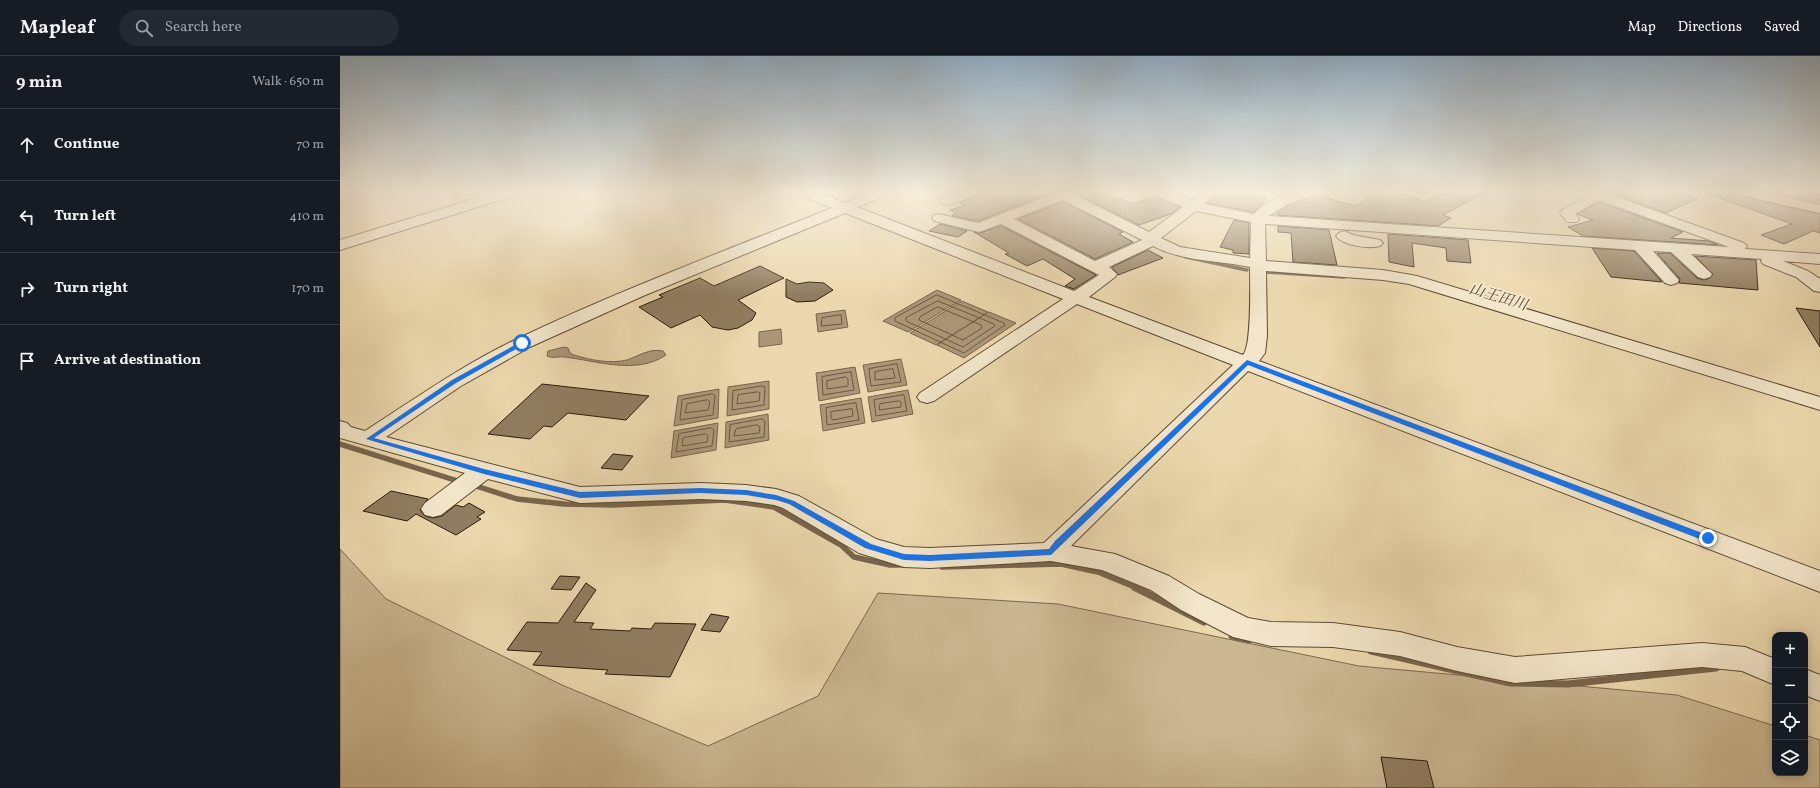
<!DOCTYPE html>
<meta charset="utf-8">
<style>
:root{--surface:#171b24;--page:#242831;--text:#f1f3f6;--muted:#9ea1a6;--line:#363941}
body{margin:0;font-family:Vollkorn,"Noto Serif JP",serif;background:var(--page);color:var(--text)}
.controls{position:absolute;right:12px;bottom:12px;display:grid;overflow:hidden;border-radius:8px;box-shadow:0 2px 10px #0003}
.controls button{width:36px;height:36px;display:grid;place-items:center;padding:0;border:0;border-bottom:1px solid var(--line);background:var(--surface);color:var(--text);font:20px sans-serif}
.stop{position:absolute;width:12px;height:12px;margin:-9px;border:3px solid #1a73e8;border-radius:50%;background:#fff}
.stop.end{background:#1a73e8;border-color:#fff;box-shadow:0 1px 4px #0008}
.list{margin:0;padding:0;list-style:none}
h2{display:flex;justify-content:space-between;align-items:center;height:52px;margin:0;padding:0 16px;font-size:17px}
h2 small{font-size:13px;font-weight:400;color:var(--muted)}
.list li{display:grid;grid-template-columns:26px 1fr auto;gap:12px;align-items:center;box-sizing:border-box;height:72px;padding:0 16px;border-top:1px solid var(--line)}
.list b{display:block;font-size:15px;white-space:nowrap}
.list em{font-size:13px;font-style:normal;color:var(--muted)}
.icon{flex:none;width:22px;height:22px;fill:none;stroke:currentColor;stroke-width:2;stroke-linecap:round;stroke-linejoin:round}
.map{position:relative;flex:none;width:1480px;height:732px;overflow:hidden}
header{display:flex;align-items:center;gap:24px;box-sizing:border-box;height:56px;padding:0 20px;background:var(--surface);border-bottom:1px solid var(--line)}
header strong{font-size:19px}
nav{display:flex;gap:22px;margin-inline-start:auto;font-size:14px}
.search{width:280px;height:36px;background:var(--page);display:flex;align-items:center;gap:10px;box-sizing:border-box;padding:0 14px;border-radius:22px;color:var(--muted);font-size:15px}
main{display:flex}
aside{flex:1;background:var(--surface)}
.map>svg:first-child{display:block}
.green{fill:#cbb892;stroke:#7c694f}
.water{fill:#ab9777;stroke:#78654c}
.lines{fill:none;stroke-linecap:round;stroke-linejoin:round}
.shore{stroke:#6c5842;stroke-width:1}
.stream-far2{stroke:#78654c;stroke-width:3.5}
.stream-far1{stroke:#78654c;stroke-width:5.5}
.stream{stroke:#78654c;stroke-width:7}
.building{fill:#907d60;stroke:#2c1a0c}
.minor-casing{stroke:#5c4a34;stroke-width:2}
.highway-casing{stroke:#2c1a0c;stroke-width:2}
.minor{fill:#f3e6ca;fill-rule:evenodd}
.highway{fill:#ecd8ae;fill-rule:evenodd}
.route{fill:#1a73e8}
.labels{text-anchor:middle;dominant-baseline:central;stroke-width:4;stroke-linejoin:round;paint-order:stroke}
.water-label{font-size:15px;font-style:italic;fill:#5f4c37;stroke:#f3e6ca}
</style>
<header>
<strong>Mapleaf</strong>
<div class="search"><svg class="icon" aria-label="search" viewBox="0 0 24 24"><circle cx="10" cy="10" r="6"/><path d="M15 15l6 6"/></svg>Search here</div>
<nav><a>Map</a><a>Directions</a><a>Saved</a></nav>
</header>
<main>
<aside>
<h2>9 min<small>Walk · 650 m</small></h2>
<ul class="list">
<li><svg class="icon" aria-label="ahead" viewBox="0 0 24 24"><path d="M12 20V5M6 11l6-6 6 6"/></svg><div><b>Continue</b></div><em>70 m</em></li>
<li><svg class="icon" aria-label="left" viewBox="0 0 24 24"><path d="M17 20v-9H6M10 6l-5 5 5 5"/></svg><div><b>Turn left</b></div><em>410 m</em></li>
<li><svg class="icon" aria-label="right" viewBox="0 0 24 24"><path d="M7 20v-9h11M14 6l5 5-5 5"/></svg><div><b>Turn right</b></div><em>170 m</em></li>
<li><svg class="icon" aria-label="arrive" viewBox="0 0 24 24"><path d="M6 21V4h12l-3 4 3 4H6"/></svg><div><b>Arrive at destination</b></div></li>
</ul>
</aside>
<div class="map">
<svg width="1480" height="732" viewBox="0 0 1480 732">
<rect width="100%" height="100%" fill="#ecd8ae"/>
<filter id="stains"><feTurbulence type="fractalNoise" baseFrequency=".005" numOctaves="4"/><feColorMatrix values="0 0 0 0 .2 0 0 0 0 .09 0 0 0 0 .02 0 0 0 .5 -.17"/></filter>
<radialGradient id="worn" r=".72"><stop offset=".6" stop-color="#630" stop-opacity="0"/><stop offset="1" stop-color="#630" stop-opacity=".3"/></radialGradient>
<path class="green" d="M0,493l46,50 176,86 146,61 110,-50 60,-103 180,11 301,62 318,29 98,31v47h30v-38l15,5v48h-1480z"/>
<path class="water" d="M597,234l24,10 -53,32 -25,-11z
M622,245l26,11 -52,33 -26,-12z
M505,254l3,17 -30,5 -2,-18z
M649,256l27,11 -52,35 -27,-13z
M441,273l1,15 -23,3v-15z
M224,291l4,1 2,5 4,2c16,5 36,9 53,5 12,-4 22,-12 36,-9l3,4c-29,20 -69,6 -101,2 -6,-1 -12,2 -18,-1l1,-5z
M561,303l6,26 -39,7 -5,-27z
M515,311l5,26 -41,8 -3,-28z
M429,325v28l-42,7 1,-29z
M379,333l-1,29 -44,8 4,-30z
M568,334l5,24 -41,8 -4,-25z
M521,342l4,25 -42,8 -3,-26z
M428,358l1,26 -44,8 1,-26z
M378,367l-2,27 -45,8 3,-27z"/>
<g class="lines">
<path class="shore" d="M597,239l67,28 1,2 -41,28 -69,-32v-3z
M598,245l56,23 1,2 -32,21 -57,-26v-3z
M598,251l43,18 1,3 -19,12 -44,-20 1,-3z
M501,259l1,9 -21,2 1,-8z
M557,308l4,18 -30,4 -2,-17z
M553,313l2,9 -20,2v-8z
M511,316l3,18 -31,5 -1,-18z
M506,321l2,2v7l-21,3v-8z
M422,330l3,1 -1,18 -32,5 1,-19z
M418,336l2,1 -1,8 -22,3 1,-9z
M373,338l2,2 -2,19 -33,5 2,-20z
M564,339l3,16 -31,5 -2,-16z
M368,344l2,2 -2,8 -23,3 2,-9z
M559,345l2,1v5l-22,3 1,-6z
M516,347l3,17 -32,5 -1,-17z
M512,353l1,7 -20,4 -2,-2v-6z
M422,363l3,2 -1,16 -35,5 1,-17z
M417,369l3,2 -1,6 -25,3 2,-7z
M371,372l3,2 -2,16 -36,6 3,-18z
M366,378l2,2 -1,6 -25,4 1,-8z"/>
<path class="stream-far2" d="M846,201l61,13
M925,216l79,5"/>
<path class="stream-far1" d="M0,388l121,38
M133,429l44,14 47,5 50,1 111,-5 49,7 67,38 13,12 36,8h14
M602,511l119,-3 37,8 39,16"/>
<path class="stream" d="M794,531l70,35
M892,580l17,4
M1031,595l139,32 58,1 148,-16"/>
</g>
<path class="building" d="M640,136h70v1l-72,28 -26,-5 4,-3 -6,-3 16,-5 -6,-2 17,-7z
M733,136h31l12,7 3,-1 13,6 23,-7 25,10 -9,7 -32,11z
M879,136h30l17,4 -4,9 -8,7 -47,-9z
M1048,136h9l27,9 22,-9h40l-43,23 8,3 -13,8 -161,-11v-2l10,-7 29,-11 40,11 17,-11 6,2z
M1276,136h60l21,7 -31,14 -54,-19z
M1368,136h27l3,4 82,18v19l-7,-2 -29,13 -23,-9 31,-11 -84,-30z
M1430,136h50v11z
M723,146l60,30 -4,2 14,8 -38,17 -77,-40z
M1259,146l84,30 -12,6 38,3 9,4 -135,-9 -15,-9 25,-7 -16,-6z
M894,164l15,3v31l-16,-1v-3l-13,-3z
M600,168l27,7 -9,6 -29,-6z
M661,170l95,49 -22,14 -9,-3 10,-7 -32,-20 -16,7 -22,-12 4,-1 -35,-21 6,1z
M938,170l51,4 8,35 -44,-3 -2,-29 -13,-1z
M1048,178l80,6 3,23 -24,-2 -1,-13 -34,-5 2,24 -25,-5z
M1252,192l42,3 28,31 -51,-5z
M808,194l15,8 -45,17 -6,-8z
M1317,197h13l27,25 7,2 6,-2 3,-4 -18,-18 61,4 2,30 -79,-7 1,-4z
M420,210l24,12 -46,22 18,13 -4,7 -14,8 -10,2 -16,-3 -12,-12 -29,13 -32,-21 24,-10 -4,-2 41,-17 14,8z
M446,223l11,5 12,-2 15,1 9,7 -18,11 -18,1 -11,-5z
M1456,252l24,3v36z
M202,328l107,12 -23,24 -58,-7 -16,14 -8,-1 -14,13 -42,-5z
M273,398l20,2 -11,14 -21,-2z
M51,435l37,8 -8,11 5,6 8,2 9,-2 14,-11 7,2 6,-4 16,9 -8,5 4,2 -25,16 -40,-21 -9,7 -44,-10z
M220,520l20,1 -9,13 -20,-1z
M246,527l10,7 -22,32 20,1 -4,6 40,2 2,-3 19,1 4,-6 41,1 -26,53 -65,-3 3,-4 -75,-5 9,-13 -35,-2 20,-28 31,1z
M371,558l18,3 -9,15 -19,-2z
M1041,701l46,4 7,27h-47z"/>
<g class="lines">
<defs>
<path id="minor" d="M156,136h22l-2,3 -176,55v-10z
M458,136h20l27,11 26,-11h19l-2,3 -31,12 217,84 25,-16 -98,-51 -22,8 -45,-11 -2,-3 2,-3 5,-1 39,9 75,-29 -2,-2h18l80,40 34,-25 -28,-12 -2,-3h19l20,8 10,-8h16l-14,12 50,10c15,-18 40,-22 62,-22l-2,3 -28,10 -17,11 460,31 -130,-47 -24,14 4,5 -2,3h-10l-7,-9 2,-3 25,-14 -5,-4h21l141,51 3,3 -2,3 75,5v10l-37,-3 25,10 12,8v13l-6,-1 -18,-14 -33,-13 -2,-3 1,-2 -71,-5 21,20 -2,3 -6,2 -6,-2 -27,-25 -18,-1 26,29 -2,3 -6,2 -6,-2 -30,-33 -370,-26 1,37 117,9 34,6 403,121v13l-411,-126 -26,-4 -117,-9 1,65 -2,17 -6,8 561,210v21l-572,-221 -177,175 44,8 54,22 30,18 49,24 23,4 62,1 67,9 57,15 58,10 187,-14 43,4 30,12v26l-33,-14 -40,-4 -187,16 -58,-12 -57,-15 -67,-9 -62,-1 -38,-9 -52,-27 -30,-20 -49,-20 -51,-9 -121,7 -26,-1 -45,-14 -76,-45 -9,-3 -28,-4 -45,-2 -121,4 -92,-24 -47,36 -8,2 -8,-2 -4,-6 4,-6 40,-30 -125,-35v-17l7,2 4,4 14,4c50,-32 99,-67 152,-92 103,-49 210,-89 315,-131l-32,-13zM723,144l79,40 -47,21 -81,-42zM856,155l55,11 -1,36 -70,-11 -19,-9zM505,157l218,86 -143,94 -3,4 3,4 7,2 7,-2 143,-97 156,61 -189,178 -114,5 -26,-1 -28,-8 -77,-43 -23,-7 -30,-4 -45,-2 -121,4 -194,-50 75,-51 69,-39 113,-51zM813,190c31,16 64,14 97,21 0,16 2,79 -7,88l-154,-58 26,-20 2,-3 -8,-7z
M619,136h20l-2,3 -29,10 -5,-1 -2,-3 2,-3z
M1004,175l9,4 27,5 3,3 -3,3c-11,3 -37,0 -44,-10l3,-3z
M1465,613l15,6v26l-15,-6z"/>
<path id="highway" d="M1396,136h27l57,13v8l-82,-18z"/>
</defs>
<use href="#minor" class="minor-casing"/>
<use href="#highway" class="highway-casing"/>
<use href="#minor" class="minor"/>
<use href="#highway" class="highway"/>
</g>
<linearGradient id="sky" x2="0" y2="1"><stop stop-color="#8fa8bb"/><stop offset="0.57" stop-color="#f6eddb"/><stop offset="1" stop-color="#f6eddb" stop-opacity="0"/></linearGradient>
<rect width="1480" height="239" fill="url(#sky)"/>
<path class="route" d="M182,285l3,3 -69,39 -82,55 110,31 96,23 120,-4 46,2 30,5 18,6 77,43 33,10 26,1 119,-6 6,-8 192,-181 463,176 1,2 -1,3h-5l-457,-176 -197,190 -121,6 -26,-1 -39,-12 -76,-44 -13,-4 -30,-5 -46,-2 -120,5 -96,-24 -118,-35 86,-59z"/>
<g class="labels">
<g class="water-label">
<text transform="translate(1158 242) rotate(17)">山王田川</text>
</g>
</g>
<rect width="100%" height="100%" filter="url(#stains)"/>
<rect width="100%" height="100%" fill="url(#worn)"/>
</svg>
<div class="controls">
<button>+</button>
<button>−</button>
<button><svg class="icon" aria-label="locate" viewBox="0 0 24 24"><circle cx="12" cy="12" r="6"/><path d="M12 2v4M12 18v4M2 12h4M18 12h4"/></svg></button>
<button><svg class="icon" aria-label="layers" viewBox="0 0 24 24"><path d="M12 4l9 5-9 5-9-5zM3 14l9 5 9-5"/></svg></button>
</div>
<div class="stop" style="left:182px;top:287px"></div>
<div class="stop end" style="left:1368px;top:482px"></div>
</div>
</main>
